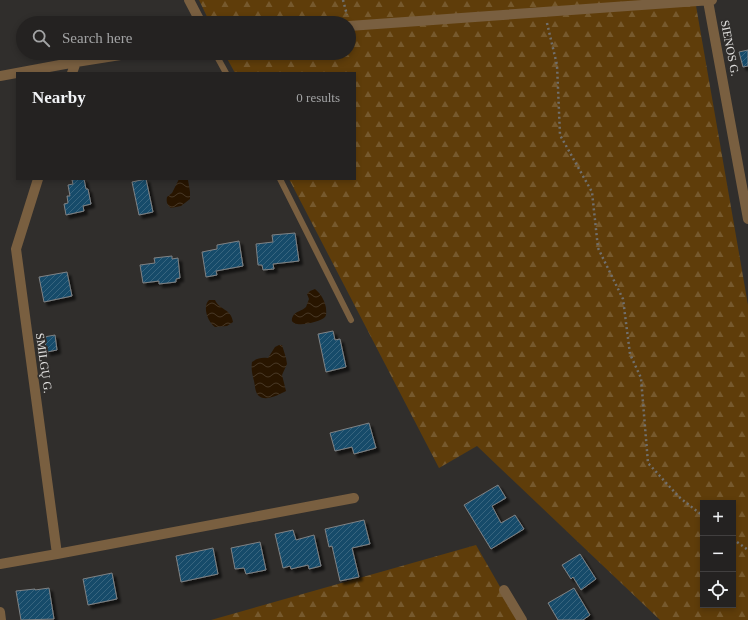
<!DOCTYPE html>
<meta charset="utf-8">
<style>
:root{--surface:#242221;--page:#2c2a2a;--text:#f1f3f6;--muted:#a3a4a5;--line:#413f3f}
body{margin:0;font-family:Georgia,serif;background:var(--page);color:var(--text)}
.controls{position:absolute;right:12px;bottom:12px;display:grid;overflow:hidden;border-radius:0px;box-shadow:0 2px 6px #0003}
.controls button{width:36px;height:36px;display:grid;place-items:center;padding:0;border:0;border-bottom:1px solid var(--line);background:var(--surface);color:var(--text);font:20px sans-serif}
.list{margin:0;padding:0;list-style:none}
h2{display:flex;justify-content:space-between;align-items:center;height:52px;margin:0;padding:0 16px;font-size:17px}
h2 small{font-size:13px;font-weight:400;color:var(--muted)}
.icon{flex:none;width:22px;height:22px;fill:none;stroke:currentColor;stroke-width:2;stroke-linecap:round;stroke-linejoin:round}
.map{position:relative;flex:none;width:748px;height:620px;overflow:hidden}
.search{position:absolute;background:var(--surface);box-shadow:0 2px 6px #0003;left:16px;top:16px;width:340px;height:44px;display:flex;align-items:center;gap:10px;box-sizing:border-box;padding:0 14px;border-radius:22px;color:var(--muted);font-size:15px}
.panel{position:absolute;background:var(--surface);box-shadow:0 2px 6px #0003;left:16px;top:72px;width:340px;height:108px;border-radius:0px}
.map>svg:first-child{display:block}
.forest{fill:url(#forest-firs);fill-rule:evenodd}
.water{fill:url(#water-waves)}
.building{fill:url(#building-hatch);stroke:#7f8284;filter:url(#shadow)}
.lines{fill:none;stroke-linecap:round;stroke-linejoin:round}
.path{stroke:#71706e;stroke-width:2.5;stroke-dasharray:2 3;stroke-linecap:butt}
.lane{stroke:#795f40;stroke-width:6}
.street{stroke:#795f40;stroke-width:10}
.labels{text-anchor:middle;dominant-baseline:central;stroke-width:4;stroke-linejoin:round;paint-order:stroke}
.street-label{font-size:12px;fill:#e1e0df;stroke:#302e2c}
</style>
<div class="map">
<svg width="748" height="620" viewBox="0 0 748 620">
<defs>
<pattern id="forest-firs" width="22" height="20" patternUnits="userSpaceOnUse"><rect width="22" height="20" fill="#5f3d0a"/><path d="M5 1l3.5 6h-7zM16 11l3.5 6h-7z" fill="#76592d"/></pattern>
<pattern id="water-waves" width="16" height="10" patternUnits="userSpaceOnUse"><rect width="16" height="10" fill="#281500"/><path d="M0 5q4-4 8 0t8 0" fill="none" stroke="#473725"/></pattern>
<pattern id="building-hatch" width="6" height="6" patternUnits="userSpaceOnUse"><rect width="6" height="6" fill="#184b6a"/><path d="M-1 1l2-2M0 6l6-6M5 7l2-2" fill="none" stroke="#39657f"/></pattern>
<filter id="shadow"><feDropShadow dx="3.5" dy="3.5" stdDeviation="1" flood-color="#0009"/></filter>
</defs>
<rect width="100%" height="100%" fill="#302e2c"/>
<path class="forest" d="M199,0h496l53,305v315h-88l-183,-174 -38,22 -150,-289h66v-106h-120l-11,-20h125v-30h-139zM703,503h30v102h-30z
M476,545l43,75h-308z"/>
<path class="water" d="M179,179h7l2,1 2,12v7l-9,7 -10,2c-4,-3 -5,-6 -4,-11l5,-4z
M315,289c6,5 10,12 11,19 0,3 1,6 -1,9 -5,6 -40,13 -32,-1 3,-5 9,-5 13,-9l3,-8 -2,-5 3,-3z
M209,300h6c5,11 16,8 18,22l-6,4 -12,1c-7,-5 -13,-20 -6,-27z
M279,345h3l4,13 1,6 -5,11 4,16c-6,3 -20,11 -27,5 -4,-3 -4,-11 -5,-15 -2,-7 -3,-13 -2,-19 5,-4 10,-5 16,-4l7,-11z"/>
<path class="building" d="M748,50v16l-5,1 -4,-15z
M78,179h6l2,10h2l3,15 -8,2 1,5 -18,4 -2,-11 4,-1 -1,-7h3l-2,-11 5,-1 -1,-4z
M146,179l7,33 -14,3 -7,-33z
M295,233l4,28 -26,3 1,5 -11,1 -1,-5h-4l-2,-21 17,-2 -1,-7z
M239,241l4,25 -27,5 1,4 -11,2 -4,-25 15,-3v-4z
M172,256v3l6,-1 2,20 -4,1v3l-17,2v-3l-16,2 -3,-18 15,-2 -1,-5z
M67,272l5,24 -28,6 -5,-25z
M333,331l2,9 5,-1 6,28 -20,5 -8,-38z
M55,335l2,15 -10,2 -3,-15z
M369,423l7,25 -22,6 -2,-7 -17,4 -5,-18z
M498,485l8,13 -14,8 9,17 14,-8 9,14 -33,20 -27,-44z
M364,520l6,24 -18,4 7,29 -19,4 -8,-35 -3,1 -4,-18z
M293,530l3,10 18,-5 7,31 -12,3 -1,-4 -17,4 -1,-3 -7,2 -8,-34z
M260,542l6,28 -20,4 -2,-6 -9,1 -4,-21z
M213,548l5,26 -37,8 -5,-26z
M580,554l16,25 -15,11 -8,-13 -2,2 -9,-14z
M112,573l5,26 -29,6 -5,-26z
M49,588l5,31 -33,1 -5,-29 19,-2v1z
M574,588l16,27 -7,5h-25l-10,-17z"/>
<g class="lines">
<path class="path" d="M343,0l4,15
M547,23l10,42 3,70 32,57 6,56 25,51 7,55 11,24 7,85 31,34 24,19
M733,539l15,11"/>
<path class="lane" d="M215,53l11,20
M280,179l71,141"/>
<path class="street" d="M189,0l12,23
M708,1l40,218
M349,26l363,-26
M72,73l4,-11
M0,76l76,-14 57,-9
M57,554l297,-56
M0,564l57,-10 -41,-305 22,-70
M504,590l18,30
M0,612l1,8"/>
</g>
<g class="labels">
<g class="street-label">
<text transform="translate(730 48) rotate(79)">SIENOS G.</text>
<text transform="translate(44 363) rotate(82)">SMILGŲ G.</text>
</g>
</g>
</svg>
<div class="controls">
<button>+</button>
<button>−</button>
<button><svg class="icon" aria-label="locate" viewBox="0 0 24 24"><circle cx="12" cy="12" r="6"/><path d="M12 2v4M12 18v4M2 12h4M18 12h4"/></svg></button>
</div>
<div class="search"><svg class="icon" aria-label="search" viewBox="0 0 24 24"><circle cx="10" cy="10" r="6"/><path d="M15 15l6 6"/></svg>Search here</div>
<section class="panel">
<h2>Nearby<small>0 results</small></h2>
<ul class="list">
</ul>
</section>
</div>
